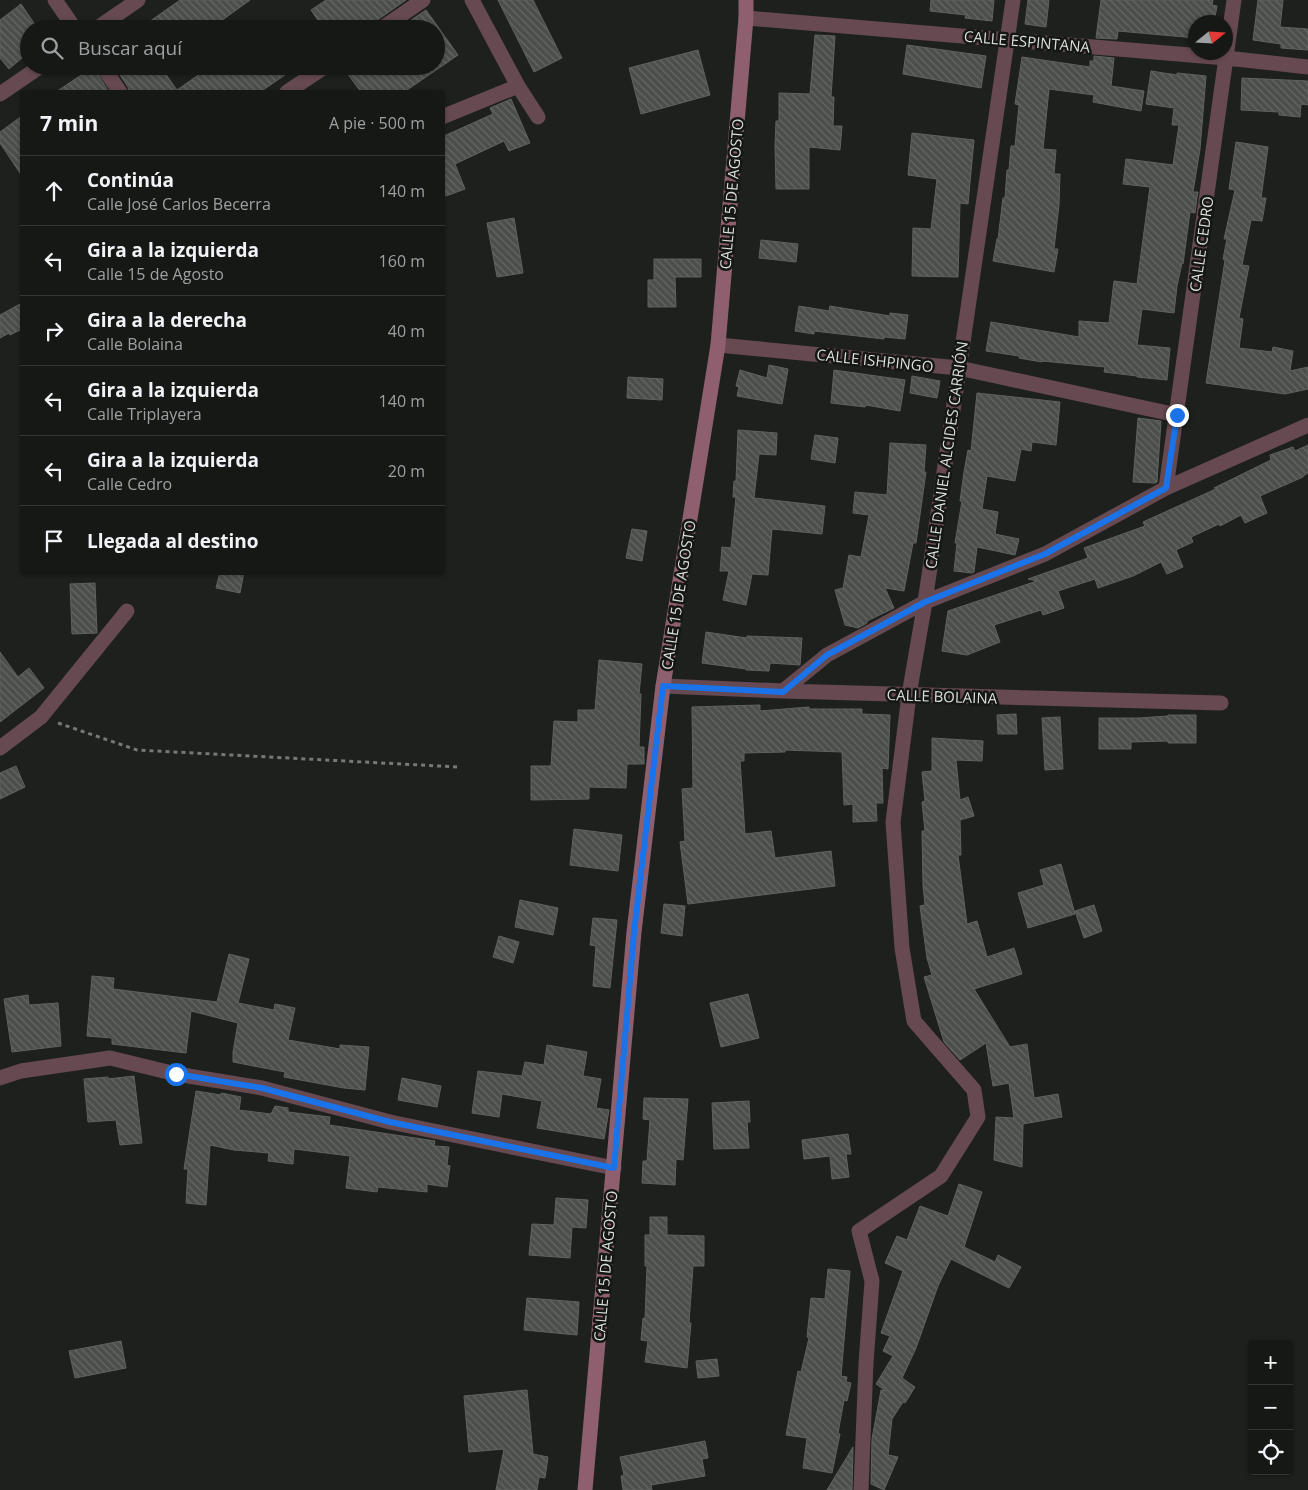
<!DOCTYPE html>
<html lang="es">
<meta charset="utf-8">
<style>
:root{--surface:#161816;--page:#1f211f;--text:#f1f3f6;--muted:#9ea0a1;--line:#353735}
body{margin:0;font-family:"Open Sans",sans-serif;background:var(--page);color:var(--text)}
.controls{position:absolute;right:15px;bottom:15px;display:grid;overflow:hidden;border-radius:5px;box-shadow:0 1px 4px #0004}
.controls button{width:45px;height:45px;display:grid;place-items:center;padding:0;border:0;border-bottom:1px solid var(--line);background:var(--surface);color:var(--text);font:25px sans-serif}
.compass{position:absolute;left:1188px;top:15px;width:45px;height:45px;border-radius:50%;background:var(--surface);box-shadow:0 1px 4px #0004;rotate:72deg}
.stop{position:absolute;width:15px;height:15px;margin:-11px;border:4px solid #1a73e8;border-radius:50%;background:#fff}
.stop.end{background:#1a73e8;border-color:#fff;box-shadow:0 1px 5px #0008}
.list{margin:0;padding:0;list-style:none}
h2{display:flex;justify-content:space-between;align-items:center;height:65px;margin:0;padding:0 20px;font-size:21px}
h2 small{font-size:16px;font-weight:400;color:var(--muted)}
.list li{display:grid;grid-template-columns:32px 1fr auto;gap:15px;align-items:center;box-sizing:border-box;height:70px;padding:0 20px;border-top:1px solid var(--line)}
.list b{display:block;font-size:19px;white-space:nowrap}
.list p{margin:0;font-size:16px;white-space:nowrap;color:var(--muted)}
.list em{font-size:16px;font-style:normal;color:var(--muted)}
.icon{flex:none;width:28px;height:28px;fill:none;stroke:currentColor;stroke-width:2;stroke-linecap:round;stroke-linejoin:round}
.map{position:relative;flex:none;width:1308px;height:1490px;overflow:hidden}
.search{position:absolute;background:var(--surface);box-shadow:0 1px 4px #0004;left:20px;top:20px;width:425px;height:55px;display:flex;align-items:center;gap:12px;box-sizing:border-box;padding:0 18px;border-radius:28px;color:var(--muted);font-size:19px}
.panel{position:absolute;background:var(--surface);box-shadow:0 1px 4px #0004;left:20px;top:90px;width:425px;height:485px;border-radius:5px}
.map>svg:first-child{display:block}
.building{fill:url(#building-back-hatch);stroke:#5f625f}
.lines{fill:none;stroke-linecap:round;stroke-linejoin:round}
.path{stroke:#767976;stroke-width:3;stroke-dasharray:4 4;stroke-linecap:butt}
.street{stroke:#664951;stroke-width:15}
.secondary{stroke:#8e5f6e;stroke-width:15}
.route{stroke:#1a73e8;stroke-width:6}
.labels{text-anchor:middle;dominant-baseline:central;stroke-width:5;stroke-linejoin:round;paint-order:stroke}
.street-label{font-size:15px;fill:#dddfdd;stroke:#141714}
</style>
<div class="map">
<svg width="1308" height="1490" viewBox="0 0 1308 1490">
<defs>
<pattern id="building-back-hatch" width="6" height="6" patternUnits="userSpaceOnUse" patternTransform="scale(1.25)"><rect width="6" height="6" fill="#4b4e4b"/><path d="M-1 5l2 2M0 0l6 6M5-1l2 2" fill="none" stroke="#646764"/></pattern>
</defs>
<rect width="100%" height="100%" fill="#1d201d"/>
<path class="building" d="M180,0h70l-40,29h-71z
M326,0h80l-30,21 -4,8h-48l-13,-19z
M498,0h35l29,58 -28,14z
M931,0h63l-2,21 -27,-3 1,-3 -36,-4z
M1028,0h21l-3,27 -21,-3z
M1101,0h112l-1,5 5,1 -3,16h-18v16l-78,-7 -1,8h-1l-20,-1z
M1258,0h25l-3,27 28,2v21l-27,-2v-4l-28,-4z
M21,4l17,25h-9v23l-20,17 -9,-11v-38z
M426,10l32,45 -54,37h-43l-19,-26h94v-37h-38z
M815,35l20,1 -4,61h3l-1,29h9l-2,24 -31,-3v42h-33l-1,-43 1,-25h3v-28l31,1z
M907,45l79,11 -5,32 -78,-14z
M698,50l12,45 -69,19 -12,-46z
M1094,56l20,2 -3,28 33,5 -3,20 -48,-9 1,-7 -45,-6 -6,60 13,1 -2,24h6l-1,31 -5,44h4l-4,23 -61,-11 4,-22h1l5,-41h2l2,-28h2l2,-24h4l4,-41 -4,-1 7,-47 68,10v-6h4z
M114,66h46l17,24 34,-24h87l-38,26h-131l-1,-5z
M93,67l16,25h-53z
M1151,71l26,4v-2l29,3 -6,73 -7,43h5l-1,5 -2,16 -5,-1 -7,52 -1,-1 -5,23 -3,27 -32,-4 -5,36 33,3 -3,32 -30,-3v-1l-33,-4 1,-5 -63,-6v1l-23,-4v-2l-33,-5 5,-29 88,15v-16l30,2 5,-42 23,3 13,-97 -27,-3 3,-25 47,6 6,-40h-7l2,-17 -28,-4z
M1242,78l66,3v24l-7,-1 -1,13 -21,-2v-3l-38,-2z
M511,99l19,44 -21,8 -5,-10 -49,23 10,25 -19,7 -4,-9v-53l2,2 49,-22 -3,-6z
M22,116v60l-22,-33v-11z
M912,133l62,7 -6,64 -8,-1 -2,74 -46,-1 1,-48 18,1 6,-50 -29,-4z
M1236,142l32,5 -7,51h5l-4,23 -11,-1 -9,45 7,1 -10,52 4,1 -4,29 33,4 1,-5 20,4 -3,20 18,-4v22l-23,5 -79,-11 19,-123 -2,-1 4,-20h-3l11,-49 -6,-1z
M514,218l9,55 -26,4 -10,-54z
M761,240l37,4 -2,18 -37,-4z
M654,259h47v18h-26l1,30h-28v-27h6z
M22,303v26l-12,6 -1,-2 -9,5v-23z
M799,306l30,5 1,-5 60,10v-3l18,2 -3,24 -21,-2v2l-70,-8v3l-19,-3z
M769,365l19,4 -6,35 -45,-8 2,-9 -3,-1 4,-16 27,8z
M834,370l71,10 -5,31 -34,-6 -1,2 -34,-4z
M912,376l28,5 -3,17 -27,-5z
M628,377l35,2 -1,21 -35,-2z
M977,393l83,9 -4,43 -24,-3 -1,9 -10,-2 -6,32 -28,-5 -5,33 16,3 -3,22 24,5 -4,16 -38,-8 -3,25 -2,1 -18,-2 3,-28h-2l7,-42h-2l4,-29 4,-22 3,1z
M1138,418l23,3 -4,61 -2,1 -22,-1z
M738,430l39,3 -1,22 -17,-1 -5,44 71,8 -3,28 -50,-5 -4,46 -16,-1 -6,31 -23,-5 6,-29h-9l2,-24 9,1 5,-51h-3l1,-16h2z
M815,435l23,3 -3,25 -24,-4z
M890,443l36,2 -2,27h2l-10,71h-3l-9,48 -19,-3 9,20 -27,13v2l-9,5 -13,-3 -10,-35 8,-2 6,-33 12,2 8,-42 -16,-2 2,-21 32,3z
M1308,445v28l-5,3v1l-43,19 7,17 -22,10 -4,-8 -21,11 -1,-2 -28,13 2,5 -17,8 7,17 -16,7 -6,-12 -28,14 -35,12 -3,-9 -37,12 6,17 -21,7 -2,-5 -47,15 6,17 -33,13 -25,-4 6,-40 89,-30 -9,-2 60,-21 -4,-10 61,-22 -2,-4 75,-34h-4l57,-28 -1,-5 23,-8 2,4z
M632,529l15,2 -5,30 -16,-3z
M220,572h24l-4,21 -24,-5z
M95,583l2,50 -25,1 -2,-50z
M706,632l41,6v-2l55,2 -2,27 -30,-2 -1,8 -23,-1v-1l-44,-6z
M0,652l18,25 11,-9 15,20 -44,34z
M599,660l43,4 -3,30h2l-2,53h5v17h-17l-1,24 -37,-1v12l-58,1v-34h20l3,-45 24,1v-12h17z
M760,705v6l49,-4v2h53v5l28,1 -2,54 -6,-1 1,35h-7l1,18 -24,1v-18l-9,1 -2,-53 -57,-2v2l-41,1v8h-4l5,73 26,-3 4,27 56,-7 4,35 -147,18 -8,-62 5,-1 -3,-52 11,-1 -1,-81z
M1016,714l1,20h-19l-1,-19z
M1168,715h28v28h-28v-2l-37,1v7h-32v-31h40l29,-2z
M1060,717l3,52 -18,1 -3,-52z
M932,738l51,3 -1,20 -26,-1 4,40 8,-3 6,19 -14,4 1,35h-3l9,69 10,-3 10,36 27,-9 8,26 -48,15 36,58 17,-3 7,54 24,-4 4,23 -39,7 -1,43 -28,-7 2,-43 18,1 -5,-35 -16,3 -7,-43 -26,17 -16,-18 -20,-65 8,-2 -5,-17 -7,-52 5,-1 -2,-20 -1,-54h3l-3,-29 3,-1 -3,-29 10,-1z
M16,766l9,21 -25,12v-26z
M574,829l48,6 -4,36 -48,-6z
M1061,864l14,50 -47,14 -10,-35 26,-8 -4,-15z
M520,900l38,8 -5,27 -38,-8z
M664,904l21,2 -3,30 -21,-3z
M1094,905l8,26 -18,7 -9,-27z
M593,918l24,2 -7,68 -17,-2 3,-40 -6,-1z
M499,936l20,6 -6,21 -20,-6z
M229,954l20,5 -11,44 36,7 1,-6 20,4 -7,32 52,9v-4l29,2 -4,43 -21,-2 -60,-11 1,-5 -52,-10v-10l5,-29 -47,-12 -5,42 -74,-9v-6l-25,-2 5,-60 22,2 -1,11 104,13z
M748,994l11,44 -38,9 -11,-44z
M28,995l1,10 29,-2 3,43 -49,6 -8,-53z
M547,1045l40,7 -4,24 18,3 -5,29 13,2 -5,29 -67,-11 5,-27 -40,-7 -3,23 -27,-4 6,-42 44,5 3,-14 19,3z
M134,1076l8,67 -22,2 -4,-25 -28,2 -4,-43 24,-2v2z
M402,1078l39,8 -4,21 -39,-7z
M196,1091l25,4v-2l20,4 -2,13 32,4 4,-8 13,2v4l42,5 -1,8 106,16 -1,5 15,1 -2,18 3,1 -3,21 -20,-3v8l-49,-5 -1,5 -31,-4 4,-32 -56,-7 -1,15 -25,-3 1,-8 -35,-3 -24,-5 -4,60 -20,-2 2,-34h-4z
M644,1098l44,1 -5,61 -7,-1 -1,26 -33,-2 1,-22h4l3,-41 -7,-1z
M749,1101l1,21h-3l2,26 -35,1 -2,-46z
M848,1134l3,20h-5l3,23 -17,2 -2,-23 -26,3 -2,-19z
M959,1184l23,8 -18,55 31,15 3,-7 23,12 -12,21 -58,-29 -13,27 -22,62 -14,30 13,9 -10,16 -2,-1 -11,17 -4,36 10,2 -14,33 -13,-6 1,-45 9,-49 5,1 -10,-7 17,-28 -10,-5 7,-15 -9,-3 22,-62 -18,-8 12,-27 10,4 13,-34 28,10z
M556,1198l32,2 -2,28 -14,-1 -2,31 -41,-3 3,-31 22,1z
M650,1217h17v18l37,1v30h-11l-4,57h2l-4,45 -42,-6 3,-21 -7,-1 2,-22 2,1 2,-53h-2v-31h5z
M828,1269l22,2 -9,105 6,1 -1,5 5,1 -4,18 -3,-1 -6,33 2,1 -8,39 -29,-5 4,-30 -21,-3 12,-64 3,1 8,-34 -2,-1 4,-39 14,1z
M527,1298l52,4 -2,33 -53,-5z
M121,1341l5,27 -51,10 -6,-27z
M717,1359l2,17 -21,2 -2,-17z
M527,1390l6,64 15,3 -3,21 -6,-1 -2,13h-41l8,-41 -35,3 -5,-56z
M705,1441l3,17 -6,1 3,17 -54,9 1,5h-29l-2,-14 3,-1 -4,-18z
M853,1447l-1,43h-25z"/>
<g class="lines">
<path class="path" d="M58,723l79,27 321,17"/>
<path class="street" d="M55,0l20,29
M472,0l46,86 20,31
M746,18l480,40 82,9
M96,29l42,-29
M381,29l42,-29
M102,66l18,26
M287,92l39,-26
M0,94l41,-28
M442,117l76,-31
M718,345l241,23 218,47
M1166,488l68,-488
M663,686l120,5 438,12
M783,691l44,-36 98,-53 120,-48 121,-66 142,-63
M0,748l41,-31 86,-106
M0,1078l21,-7 89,-13 66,16 86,14 128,34 224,46
M861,1490l5,-127 6,-82 -13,-50 82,-55 37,-59 -4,-27 -60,-69 -12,-73 -9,-126 16,-127 16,-93 88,-602"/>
<path class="secondary" d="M585,1490l49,-558 29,-246 55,-341 28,-327v-18"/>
</g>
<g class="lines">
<path class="route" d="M176,1074l86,14 128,34 224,46 20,-236 29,-246 120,6 44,-37 98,-53 120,-48 121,-66 11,-73"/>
</g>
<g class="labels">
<g class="street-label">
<text transform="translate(1027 41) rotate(5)">CALLE ESPINTANA</text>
<text transform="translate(731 194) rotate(-85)">CALLE 15 DE AGOSTO</text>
<text transform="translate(1201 244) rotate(-82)">CALLE CEDRO</text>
<text transform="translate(875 360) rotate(6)">CALLE ISHPINGO</text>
<text transform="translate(946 455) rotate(-82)">CALLE DANIEL ALCIDES CARRIÓN</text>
<text transform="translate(678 595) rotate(-81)">CALLE 15 DE AGOSTO</text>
<text transform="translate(942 696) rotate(2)">CALLE BOLAINA</text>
<text transform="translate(605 1266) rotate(-85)">CALLE 15 DE AGOSTO</text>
</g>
</g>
</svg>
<div class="controls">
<button>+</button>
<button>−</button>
<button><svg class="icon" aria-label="locate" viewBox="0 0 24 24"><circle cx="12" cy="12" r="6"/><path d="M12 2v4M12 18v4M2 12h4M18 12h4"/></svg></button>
</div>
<svg class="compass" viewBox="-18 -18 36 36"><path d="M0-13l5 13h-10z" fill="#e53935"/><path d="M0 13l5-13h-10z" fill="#9ea0a1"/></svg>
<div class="stop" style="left:176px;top:1074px"></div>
<div class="stop end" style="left:1177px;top:415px"></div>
<div class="search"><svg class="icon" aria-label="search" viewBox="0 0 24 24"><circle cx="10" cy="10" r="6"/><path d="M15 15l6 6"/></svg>Buscar aquí</div>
<section class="panel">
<h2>7 min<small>A pie · 500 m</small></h2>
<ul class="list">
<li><svg class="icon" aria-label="ahead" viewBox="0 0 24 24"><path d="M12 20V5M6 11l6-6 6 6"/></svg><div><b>Continúa</b><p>Calle José Carlos Becerra</p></div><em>140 m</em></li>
<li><svg class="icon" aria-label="left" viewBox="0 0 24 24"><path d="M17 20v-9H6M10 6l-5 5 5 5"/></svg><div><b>Gira a la izquierda</b><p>Calle 15 de Agosto</p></div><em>160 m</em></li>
<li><svg class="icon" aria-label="right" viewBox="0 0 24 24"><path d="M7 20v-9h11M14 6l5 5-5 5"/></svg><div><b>Gira a la derecha</b><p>Calle Bolaina</p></div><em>40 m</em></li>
<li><svg class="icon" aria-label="left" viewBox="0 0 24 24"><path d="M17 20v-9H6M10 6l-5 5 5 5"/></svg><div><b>Gira a la izquierda</b><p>Calle Triplayera</p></div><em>140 m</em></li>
<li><svg class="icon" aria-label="left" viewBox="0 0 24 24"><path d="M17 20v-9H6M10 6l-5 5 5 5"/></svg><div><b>Gira a la izquierda</b><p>Calle Cedro</p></div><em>20 m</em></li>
<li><svg class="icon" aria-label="arrive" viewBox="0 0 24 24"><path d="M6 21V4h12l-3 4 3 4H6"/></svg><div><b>Llegada al destino</b></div></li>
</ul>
</section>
</div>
